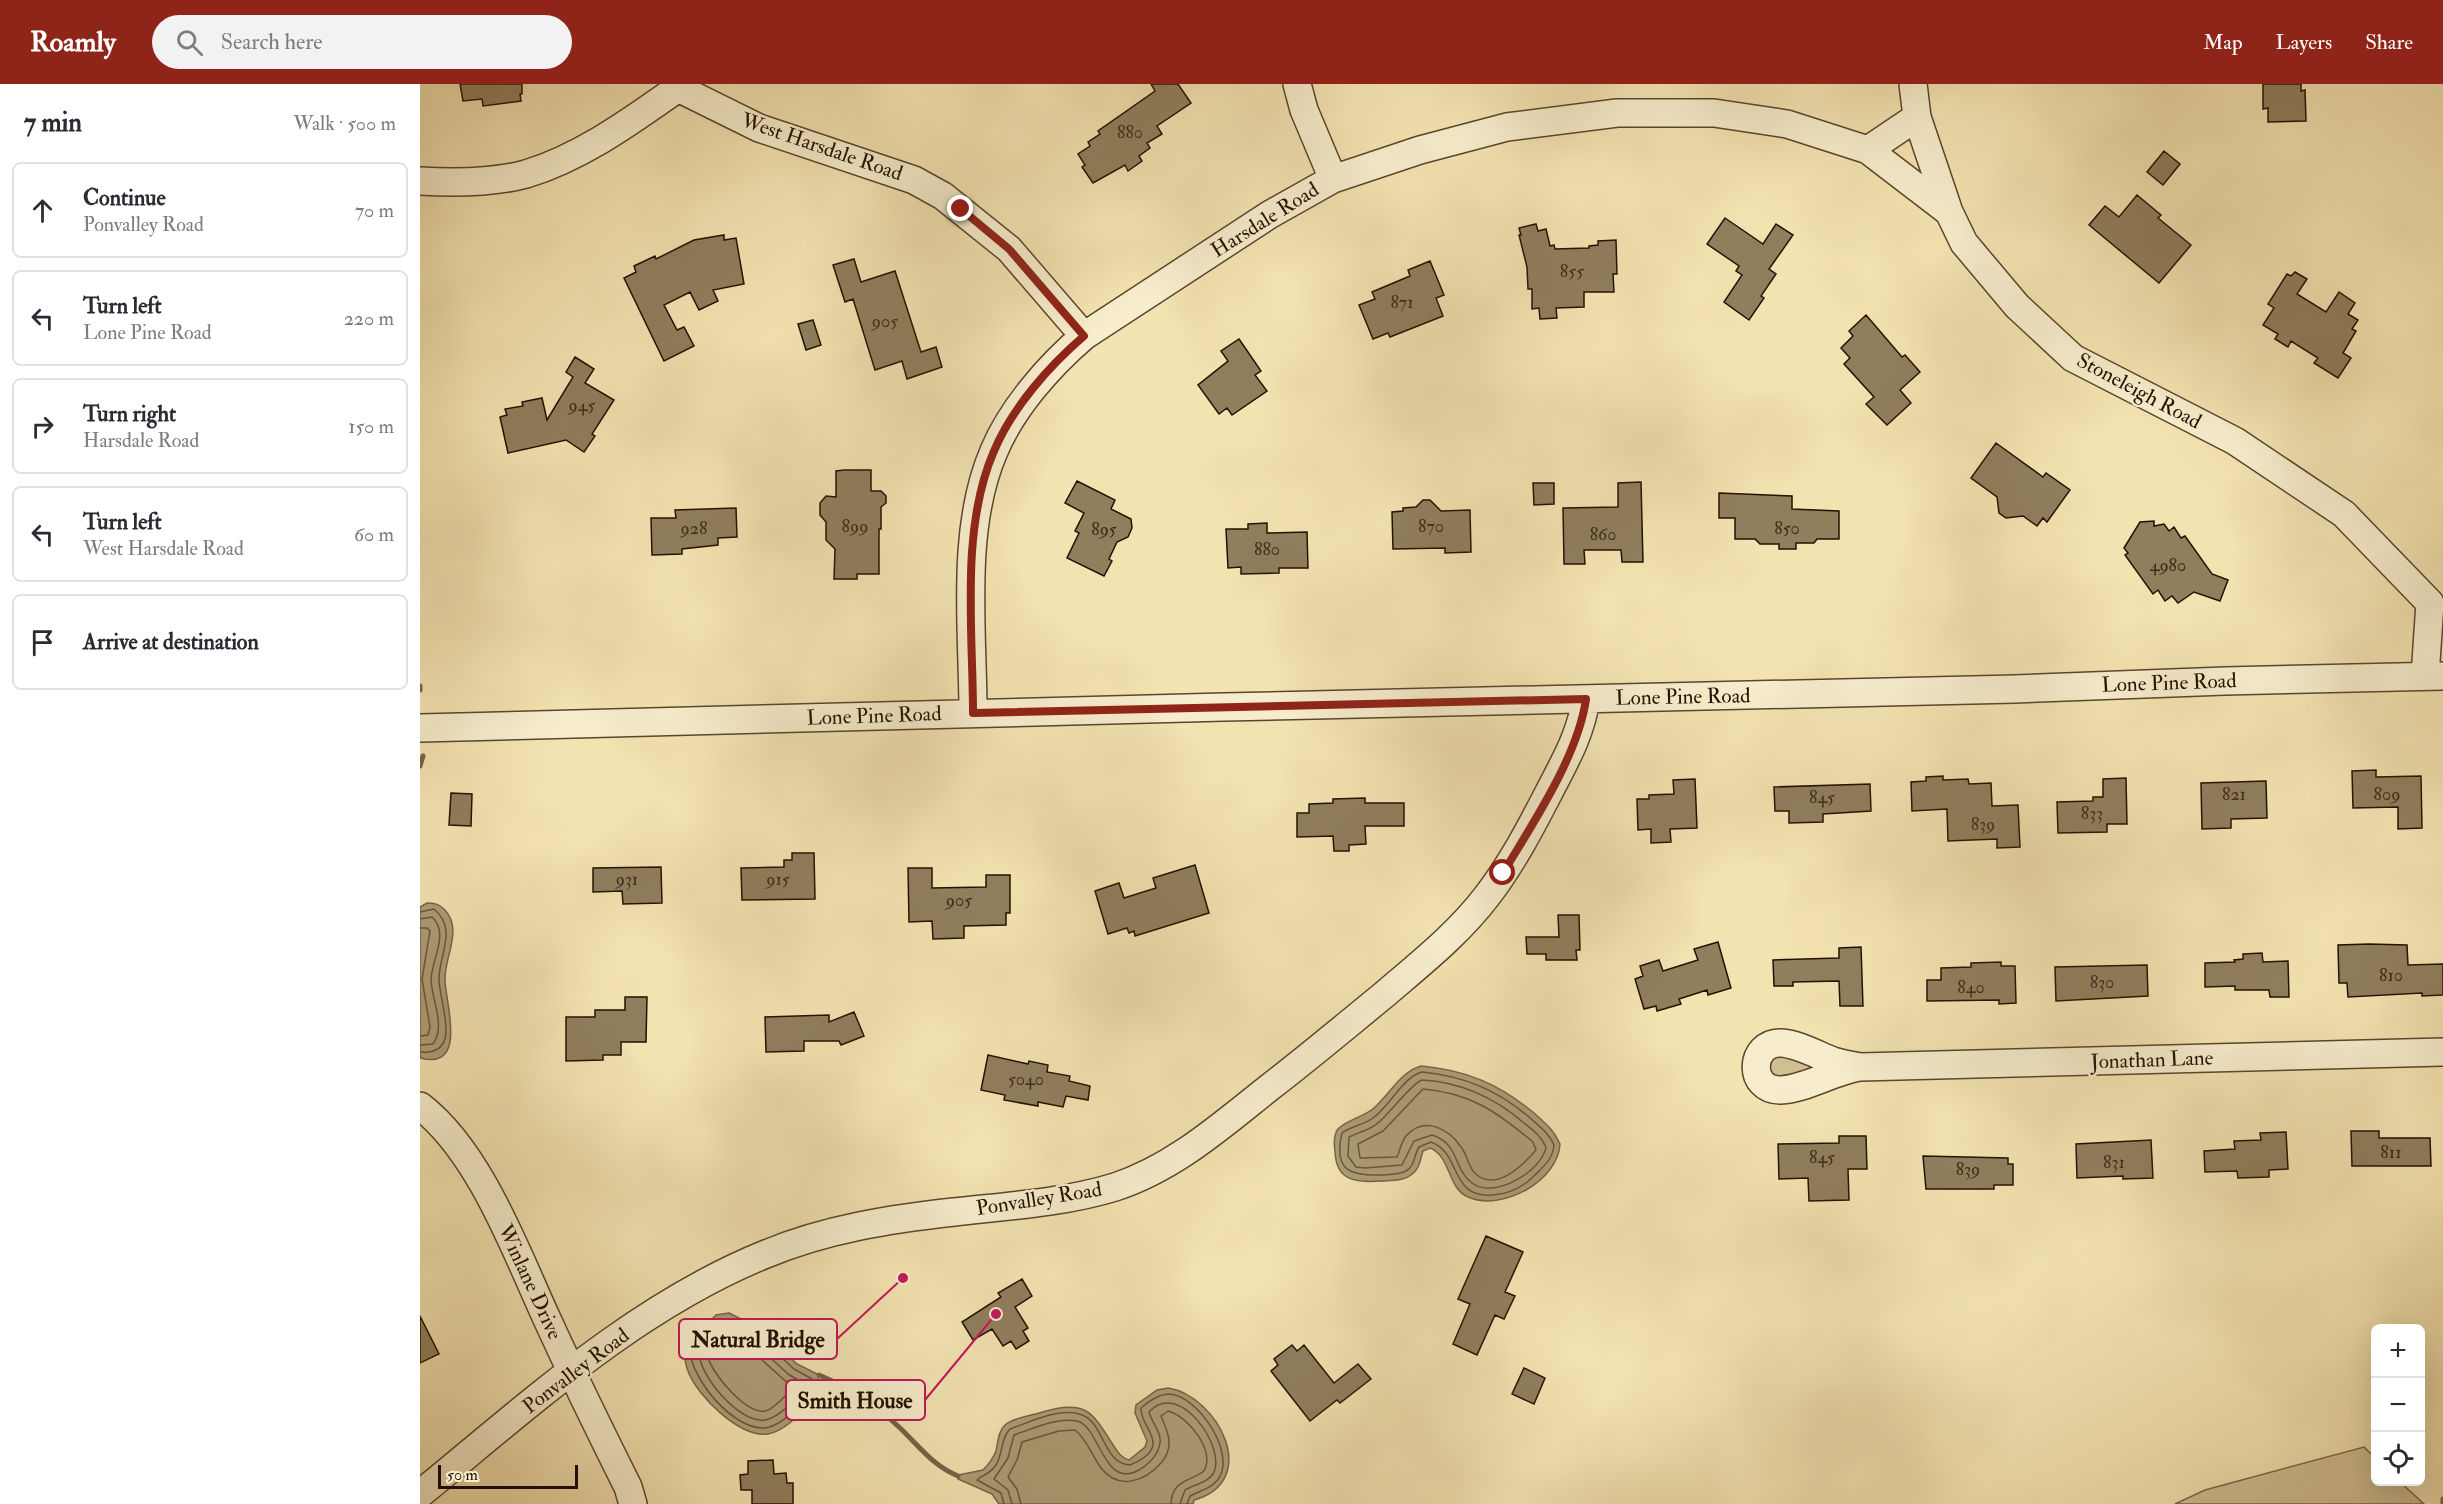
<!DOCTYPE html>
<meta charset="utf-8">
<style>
:root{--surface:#fff;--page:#f2f2f3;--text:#2b2b33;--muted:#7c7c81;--line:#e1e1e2;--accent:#8f2418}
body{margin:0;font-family:"IM FELL Double Pica",serif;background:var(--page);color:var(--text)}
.controls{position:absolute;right:18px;bottom:18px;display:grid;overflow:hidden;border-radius:9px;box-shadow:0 6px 24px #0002}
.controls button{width:54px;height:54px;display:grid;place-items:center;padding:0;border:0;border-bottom:2px solid var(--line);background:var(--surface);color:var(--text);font:30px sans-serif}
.scale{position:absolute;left:18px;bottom:15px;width:140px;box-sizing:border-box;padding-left:6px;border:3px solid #241103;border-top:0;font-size:16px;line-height:21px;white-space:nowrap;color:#241103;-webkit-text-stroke:4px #f7edcc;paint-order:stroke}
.stop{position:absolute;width:18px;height:18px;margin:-14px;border:4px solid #8f2418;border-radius:50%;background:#fff}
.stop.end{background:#8f2418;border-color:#fff;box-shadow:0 2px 6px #0008}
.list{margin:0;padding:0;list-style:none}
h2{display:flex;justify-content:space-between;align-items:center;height:78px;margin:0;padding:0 24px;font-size:26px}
h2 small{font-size:20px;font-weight:400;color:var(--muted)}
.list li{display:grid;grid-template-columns:39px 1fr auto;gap:18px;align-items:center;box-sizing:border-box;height:96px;margin:0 12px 12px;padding:0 12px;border:2px solid var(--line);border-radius:9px}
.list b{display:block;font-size:22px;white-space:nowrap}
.list p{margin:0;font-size:20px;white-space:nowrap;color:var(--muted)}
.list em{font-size:20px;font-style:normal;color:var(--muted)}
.icon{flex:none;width:33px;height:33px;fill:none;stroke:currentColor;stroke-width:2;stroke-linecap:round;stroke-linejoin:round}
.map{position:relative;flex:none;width:2023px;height:1420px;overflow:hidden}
header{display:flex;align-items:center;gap:36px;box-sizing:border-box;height:84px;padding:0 30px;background:var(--accent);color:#fff}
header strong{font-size:28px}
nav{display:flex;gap:33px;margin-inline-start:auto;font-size:21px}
.search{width:420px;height:54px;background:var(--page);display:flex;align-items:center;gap:15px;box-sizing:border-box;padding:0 21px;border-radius:33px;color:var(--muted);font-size:22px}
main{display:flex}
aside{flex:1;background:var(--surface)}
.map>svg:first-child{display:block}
.green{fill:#d0bf93;stroke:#7a684b;stroke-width:1.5}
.water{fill:#ad9c76;stroke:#766448;stroke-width:1.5}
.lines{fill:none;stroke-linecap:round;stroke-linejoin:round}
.shore{stroke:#68563c;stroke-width:1.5}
.stream{stroke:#766448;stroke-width:5}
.building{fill:#907e5d;stroke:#241103;stroke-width:1.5}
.minor-casing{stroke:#58462e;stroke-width:30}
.minor{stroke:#f7edcc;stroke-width:27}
.route{stroke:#8f2418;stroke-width:8}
.labels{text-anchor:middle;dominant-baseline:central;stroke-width:5;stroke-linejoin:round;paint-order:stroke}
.number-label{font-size:18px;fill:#3f2c1a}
.street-label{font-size:21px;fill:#241103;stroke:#f7edcc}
.leader{fill:none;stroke:#c2185b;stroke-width:2}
.callout-dot{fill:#c2185b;stroke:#f7edcc;stroke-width:2}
.callout{fill:#f7edcc;stroke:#c2185b;stroke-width:2}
.callout-label{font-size:22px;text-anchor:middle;font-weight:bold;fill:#241103}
</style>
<header>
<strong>Roamly</strong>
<div class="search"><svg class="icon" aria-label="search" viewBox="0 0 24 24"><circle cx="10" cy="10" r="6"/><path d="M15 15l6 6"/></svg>Search here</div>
<nav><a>Map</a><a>Layers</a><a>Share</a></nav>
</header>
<main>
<aside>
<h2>7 min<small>Walk · 500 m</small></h2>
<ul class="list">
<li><svg class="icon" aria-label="ahead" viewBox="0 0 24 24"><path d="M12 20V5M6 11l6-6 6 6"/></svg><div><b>Continue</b><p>Ponvalley Road</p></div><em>70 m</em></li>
<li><svg class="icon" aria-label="left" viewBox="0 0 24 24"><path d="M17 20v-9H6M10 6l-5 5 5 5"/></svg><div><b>Turn left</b><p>Lone Pine Road</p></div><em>220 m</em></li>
<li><svg class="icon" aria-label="right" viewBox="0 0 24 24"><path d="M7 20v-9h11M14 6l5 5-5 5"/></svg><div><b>Turn right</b><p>Harsdale Road</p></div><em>150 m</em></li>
<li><svg class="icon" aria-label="left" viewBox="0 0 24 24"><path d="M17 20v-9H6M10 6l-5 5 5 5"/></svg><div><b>Turn left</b><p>West Harsdale Road</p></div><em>60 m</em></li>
<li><svg class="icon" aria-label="arrive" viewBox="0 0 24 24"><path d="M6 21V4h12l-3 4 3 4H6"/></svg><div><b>Arrive at destination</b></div></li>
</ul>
</aside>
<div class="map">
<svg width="2023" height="1420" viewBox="0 0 2023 1420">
<rect width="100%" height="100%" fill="#f3e3b1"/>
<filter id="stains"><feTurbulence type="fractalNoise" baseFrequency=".00333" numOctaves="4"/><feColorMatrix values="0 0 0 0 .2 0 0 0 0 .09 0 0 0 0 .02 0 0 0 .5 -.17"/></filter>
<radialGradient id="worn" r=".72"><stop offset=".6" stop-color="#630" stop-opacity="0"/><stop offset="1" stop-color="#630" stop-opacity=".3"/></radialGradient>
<path class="green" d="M1352,968l38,11 -1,9 -11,4 -26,1 -7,-18z
M1944,1363l11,11 1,24h24l24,22h-249l30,-14z"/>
<path class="water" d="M7,819c8,0 11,1 17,6 20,20 0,48 1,71 0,21 24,91 -25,78v-151z
M1001,982c45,4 78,18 113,47 11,10 20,17 26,31 -2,37 -58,68 -92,53 -21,-9 -17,-41 -38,-49l-7,3c-3,9 -3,18 -12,24 -7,6 -17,5 -26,6 -26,1 -49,3 -50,-30 -1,-7 -1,-17 3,-22 8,-9 26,-12 36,-21 16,-14 26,-36 47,-42z
M309,1229l28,14 40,37 22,11 -4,24c-13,12 -29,32 -47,35 -28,4 -71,-38 -80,-63 -3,-7 -3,-15 -5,-22l33,-34z
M748,1304c50,8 94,93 26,112l-1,4h-194l-7,-10 -34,-15v-4l25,-5c6,-6 10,-11 13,-19 2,-8 2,-20 9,-26 8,-7 24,-9 34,-12 48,-14 52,-3 76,35 4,6 7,10 14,12l16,-13 2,-6 -12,-28 1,-8 21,-15z"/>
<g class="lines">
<path class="shore" d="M0,828l14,-3c24,20 5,45 5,70 0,24 25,77 -19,73
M0,835l12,-2c18,16 -1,44 -1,63 1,21 15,46 2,64l-13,1
M0,844h7l3,3 -8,48 8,48 -2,8 -8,1
M1002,988c42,4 75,18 107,45 10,9 20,16 25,28 -1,14 -11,22 -20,31 -11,11 -25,18 -41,19 -44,4 -31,-42 -62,-53l-12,5c-5,8 -4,19 -13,24 -7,4 -15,3 -23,4 -33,1 -50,-4 -41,-42 9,-7 22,-8 31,-15 17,-12 30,-41 49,-46z
M1002,996c39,2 73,18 102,43 9,7 17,13 22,24 -4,24 -52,53 -74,36 -19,-14 -12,-39 -40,-48l-18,6 -12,24 -37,3 -9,-1 -8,-11 1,-19c10,-5 22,-7 30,-15 11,-9 33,-39 43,-42z
M1003,1005c48,4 74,23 110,53l3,8c-12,14 -38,41 -59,25 -9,-6 -9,-20 -16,-28 -12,-18 -37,-32 -55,-11 -5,6 -6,15 -9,21l-37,1 -2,-14 25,-13z
M308,1236l26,12 40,37 18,10 -3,17c-12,11 -27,30 -44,32 -32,2 -74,-49 -75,-78l28,-29z
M307,1243l23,12 38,35 15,9 -1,9c-10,9 -23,26 -37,28 -25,4 -66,-44 -66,-68l23,-24z
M304,1254h4l25,14 38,34v4c-7,7 -17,19 -26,21 -19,3 -53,-37 -57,-54z
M584,1420l-3,-11 -24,-13c6,-5 14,-7 19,-15 7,-11 5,-28 14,-36 20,-7 48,-21 69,-15 26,6 23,50 51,51 45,-19 10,-36 11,-57 8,-7 18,-14 28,-14 28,1 65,56 51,82 -6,12 -19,14 -30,20l-3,8
M592,1420l-4,-14 -14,-11 14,-21 6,-23c18,-6 44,-18 63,-14 23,5 26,69 62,49 7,-4 16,-12 19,-20 7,-15 -5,-24 -9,-38 30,-34 79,37 64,62 -7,10 -19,10 -28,16l-5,14
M601,1420l-4,-15 -9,-12 9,-17 5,-18 37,-11 16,-1c12,9 17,26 26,38 18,23 44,13 60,-5 14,-16 7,-31 0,-47l7,-5c20,5 48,40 36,60 -15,11 -32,9 -33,33"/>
<path class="stream" d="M0,602v4
M0,682l3,-10
M399,1291c31,13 57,30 81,53 19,18 33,38 58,48
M2023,1420v-5"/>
</g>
<path class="building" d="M40,0h62v10h-2l1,7 -38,5 -1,-7 -19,2z
M731,0h27l13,19 -34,23 5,8 -15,9 3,5 -11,8 3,5 -14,10 -3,-6 -32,18 -11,-16 3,-2 -7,-11 12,-8 -2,-4 12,-8 -2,-3 57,-40z
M1843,0h38v7l4,-1 1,31 -38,1v-14l-5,1z
M1744,67l16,13 -17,21 -16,-13z
M1717,111l24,20 -3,3 33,27 -32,38 -70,-58 16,-19 14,11z
M1305,134l38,26 13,-20 17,11 -24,34 7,5 -15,22 3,2 -15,22 -25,-18 18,-27 -6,-4 3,-5 -32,-22z
M1116,140l2,7 8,-2 4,17 4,-1 1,4 34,-1v-2l9,-1v-4l18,-1 1,34h-4l1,18h-30v15l-28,1 1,10 -17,1 -1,-11 -7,1v-20h-4l-1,-22 -8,-32h2l-2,-7z
M304,151v5l12,-2 8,46 -31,6 5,11 -19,9 -9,-18 -26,13 13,25 7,-3 10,19 -30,15 -40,-83 12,-6 -2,-6 21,-10 1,3 38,-19z
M434,175l7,23 34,-11 26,81 15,-5 6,20 -35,12 -5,-18 -27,9 -22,-71 -8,3 -12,-37z
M1010,177l14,34 -8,3 7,18 -53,21 -2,-4 -15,6 -14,-34 16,-6 -3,-7 38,-16 -2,-6z
M1875,188l12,7 -10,15 29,18 13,-20 16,11 -7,11 10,6 -6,9 4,2 -13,22 8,5 -13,20 -24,-15 4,-5 -27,-17 -3,6 -13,-8 3,-5 -15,-9 11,-17 -6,-4 19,-30 4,2z
M1446,231l36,42 3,-2 15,17 -20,18 11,13 -24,22 -21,-21 8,-7 -30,-33 6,-6 -9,-10 12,-12 -4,-5z
M393,236l8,25 -15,5 -8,-26z
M819,255l22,32 -6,4 12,16 -35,24 -5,-7 -8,6 -21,-29 30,-24 -7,-10z
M155,273l19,12 -9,14 29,17 -22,34 3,2 -11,16 -18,-12 -58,13 -8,-36 7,-2 -2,-6 18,-3 -1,-4 20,-4 5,22 26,-43 -7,-5z
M1576,359l47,34 3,-4 24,17 -23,32 -4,-4 -6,8 -14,-10 -17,2 -7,-5 -2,-16 -26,-19z
M424,386h27v21h10l5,5v7l-5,4v22h-2v45h-22v5h-23l1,-30 -9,-9v-18l-6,-7v-12l6,-7 10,1v-26z
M657,397l38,19 -4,9 20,10 1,9 -4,9 -11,5 -8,17 3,2 -8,15 -37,-18 12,-25 -4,-2 9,-18 -19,-10z
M1221,398l2,80h-21l-1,-12h-37l1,14h-21l-1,-56 55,-1v-24z
M1113,399h21v21l-20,1z
M1299,409l73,3v13l47,2v28h-22l-3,4h-18v6h-17v-5h-19l-5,-5h-20v-21h-16z
M1003,416h7l11,11 29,-1 1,42 -26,1v-5l-52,1 -1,-37 11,-1v-3l13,-1z
M316,424l1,29 -19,1v7l-36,4v5l-30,1 -1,-37h25l-1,-8z
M1734,437v5l10,-2 5,7 5,-4 7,11 4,-2 27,38 16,6 -8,21 -26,-9 -16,11 -6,-7 -7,5 -7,-11 -5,4 -28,-39 3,-2 -4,-5 16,-26z
M847,439v10l40,-1 1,36h-29v5l-38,1v-7l-13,1 -2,-39h22v-5z
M1956,686v7l45,-1 1,52 -24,1v-22l-45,1 -1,-37z
M1523,692v4l25,-1 1,5 22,-1 1,23 26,-1 2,42 -23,1v-9l-49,2 -1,-32 -35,2 -1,-29 15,-1v-4z
M1706,694l1,46h-20v8l-49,1 -1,-31 36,-1v-4h10v-18z
M1275,695l2,49 -27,1 1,13 -20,1v-14l-13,1 -1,-31h12v-4l25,-1 -1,-14z
M1846,697l1,37 -36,1v9l-29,1 -1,-46z
M1450,700l1,27 -48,3v8l-34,1v-12h-14l-1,-24z
M31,709l21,1 -1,32 -22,-1z
M945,714v5h39v23h-39l1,18 -17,1v6h-15l-1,-15 -36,1v-24h12v-9l24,-1v-4z
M372,769h22l1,46 -73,1 -1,-32 43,-1v-7h8z
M775,781l14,48 -74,23 -1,-5 -5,2 -2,-5 -19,6 -13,-43 24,-8 5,15 32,-10 -3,-10z
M241,783l1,36 -39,1 -1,-13 -29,1v-24z
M488,784h24v20l54,-1v-12h24v38h-4v12l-42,1v12l-31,1 -1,-18 -23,1z
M1138,831h21l1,35h-4l1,10h-31v-6h-19l-1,-17h33z
M1298,858l13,46 -23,7 -1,-5 -28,9 2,5 -24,7 -1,-5 -12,3 -9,-30 8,-3 -3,-10 19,-6 4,11 35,-11 -4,-11z
M1949,860l38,1 1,20 35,-1v31l-21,1v-3l-74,4 -1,-14h-8l-1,-38z
M1441,863l2,59h-23l-1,-25 -46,1v4h-19l-1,-26 66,-2v-10z
M1842,869l1,9 25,-1 1,36h-19l-1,-7h-34v-4l-30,1v-24l30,-1 -1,-2 9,-1v-5z
M1581,878v4h14l1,37 -17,1v-4l-72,1v-21h14v-12l30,-1v-4z
M1727,881l1,31 -92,5 -1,-34z
M205,913h22l-1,45h-25v13h-18v5l-37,1v-44h29v-7h30z
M434,928l10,24 -23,9 -2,-4h-35v10l-38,1 -1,-35 64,-2v7z
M568,971l40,9 1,-3 19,4 -1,7 23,4 -1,5 21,5 -2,14 -22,-4 -3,11 -25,-5v4l-34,-6 1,-5 -24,-5z
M1931,1047h28v7h51l1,28h-79z
M1866,1048l2,37 -19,1v7l-31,1 -1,-7 -32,1 -1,-21 31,-2 -1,-8 27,-1 -1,-7z
M1419,1052h27l1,33h-19l1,31 -40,1 -1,-23 -29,1 -1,-35 61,-1z
M1731,1056l2,38 -30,1v-3l-46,2 -1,-34z
M1503,1072l85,2v6h5v21h-19v4h-68z
M1066,1152l37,16 -18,40 10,4 -11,23 -9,-4 -18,40 -24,-11 17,-40 -12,-5z
M602,1195l10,17 -17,11 13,21 -5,3 6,10 -13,8 -5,-8 -8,5 -11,-17 -19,11 -11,-18 39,-25 -3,-4z
M0,1232l19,38 -19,9z
M872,1261l5,6 7,-6 30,38 24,-19 13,15 -31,24 -3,-3 -27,21 -39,-50 7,-6 -4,-6z
M1104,1284l21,10 -11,26 -22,-10z
M353,1376l1,14 12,-1 1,10h6v21h-41v-14h-11l-1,-15 8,-1v-13z"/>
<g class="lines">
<defs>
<path id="minor" d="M877,0l7,26 29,69
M1493,0l4,33 32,95 15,31 53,63 56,52 162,83 109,73 86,89 -5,73
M1448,66l81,62
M0,97c34,2 73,2 106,-7 56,-17 105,-53 152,-86l81,40 155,52 29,16 66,53 75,87
M553,629c0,-83 -13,-184 21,-262 18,-43 55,-85 90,-115l185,-121 64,-36 87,-29 87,-23 110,-14h97l73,11 81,26 49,-33
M0,644l804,-21 791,-18 210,-8 218,-5
M1440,983c-9,-2 -18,-3 -27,-6 -16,-6 -34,-17 -52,-18 -32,-1 -34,48 0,47 24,-1 53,-19 79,-23l583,-15
M0,1022c60,46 96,146 127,213 26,57 53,112 81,168l5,17
M0,1410c108,-88 215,-187 346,-240 60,-25 124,-35 188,-42 53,-6 109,-9 161,-25 59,-19 107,-62 155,-100 39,-30 77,-62 115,-93 36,-31 73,-60 102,-98 24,-31 43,-67 61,-102 16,-31 33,-60 38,-95"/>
</defs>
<use href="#minor" class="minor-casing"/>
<use href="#minor" class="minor"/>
</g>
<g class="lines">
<path class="route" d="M541,125l48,40 75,87c-35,30 -72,72 -90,115 -34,78 -21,179 -21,262l613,-14c-8,57 -53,124 -83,174"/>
</g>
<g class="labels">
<g class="number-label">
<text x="710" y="48">880</text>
<text x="1152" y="187">855</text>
<text x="982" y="218">871</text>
<text x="465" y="237">905</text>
<text x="162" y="321">945</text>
<text x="435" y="442">899</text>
<text x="1011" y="442">870</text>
<text x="274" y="444">928</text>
<text x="1367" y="444">850</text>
<text x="684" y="445">895</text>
<text x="1183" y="450">860</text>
<text x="847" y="465">880</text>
<text x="1748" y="481">4980</text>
<text x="1814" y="710">821</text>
<text x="1967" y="710">809</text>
<text x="1402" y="713">845</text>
<text x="1672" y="729">833</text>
<text x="1563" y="740">839</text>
<text x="207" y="795">931</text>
<text x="358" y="795">915</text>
<text x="539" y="816">905</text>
<text x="1971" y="891">810</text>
<text x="1682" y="898">830</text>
<text x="1551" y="903">840</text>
<text x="606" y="995">5040</text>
<text x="1971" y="1068">811</text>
<text x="1402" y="1073">845</text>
<text x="1694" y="1078">831</text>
<text x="1548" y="1085">839</text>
</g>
<g class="street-label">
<text transform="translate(402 63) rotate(19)">West Harsdale Road</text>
<text transform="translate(845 136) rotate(-32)">Harsdale Road</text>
<text transform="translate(1719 307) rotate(28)">Stoneleigh Road</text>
<text transform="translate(1749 599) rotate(-2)">Lone Pine Road</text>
<text transform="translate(1263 613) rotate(-1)">Lone Pine Road</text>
<text transform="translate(454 632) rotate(-2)">Lone Pine Road</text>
<text transform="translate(1732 976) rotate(-2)">Jonathan Lane</text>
<text transform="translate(619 1115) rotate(-9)">Ponvalley Road</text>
<text transform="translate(110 1198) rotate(65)">Winlane Drive</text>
<text transform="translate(156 1287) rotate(-37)">Ponvalley Road</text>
</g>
</g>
<path class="leader" d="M483 1194L417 1255M576 1230L505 1316"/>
<g class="callout-dot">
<circle cx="483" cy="1194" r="6"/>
<circle cx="576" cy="1230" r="6"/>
</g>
<g class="callout">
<rect x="259" y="1235" width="158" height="40" rx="6"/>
<rect x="366" y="1296" width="139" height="40" rx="6"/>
</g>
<g class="callout-label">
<text x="338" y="1263">Natural Bridge</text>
<text x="435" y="1324">Smith House</text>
</g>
<rect width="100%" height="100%" filter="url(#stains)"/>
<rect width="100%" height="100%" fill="url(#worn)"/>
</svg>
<div class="controls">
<button>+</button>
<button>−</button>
<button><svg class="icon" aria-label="locate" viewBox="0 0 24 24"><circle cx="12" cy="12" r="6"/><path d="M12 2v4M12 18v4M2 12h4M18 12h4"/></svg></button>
</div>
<div class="scale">50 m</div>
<div class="stop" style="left:1083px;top:789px"></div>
<div class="stop end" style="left:541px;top:125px"></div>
</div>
</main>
